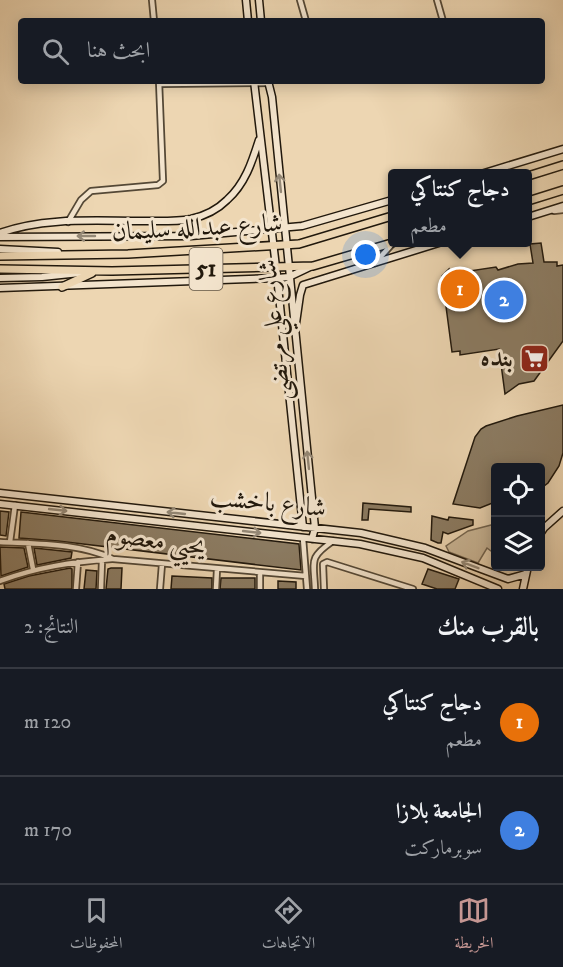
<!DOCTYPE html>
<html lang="ar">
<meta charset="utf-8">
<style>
:root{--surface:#171b24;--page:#20242c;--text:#f1f3f6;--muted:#9ea1a6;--line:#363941;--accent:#c59692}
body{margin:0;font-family:"IM FELL DW Pica",Amiri,serif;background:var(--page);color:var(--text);direction:rtl}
.controls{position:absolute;right:18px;bottom:18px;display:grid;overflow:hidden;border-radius:6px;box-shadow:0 3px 15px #0003}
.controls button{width:54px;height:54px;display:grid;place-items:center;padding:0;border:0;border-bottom:2px solid var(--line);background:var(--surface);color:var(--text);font:30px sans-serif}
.you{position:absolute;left:366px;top:255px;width:21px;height:21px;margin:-15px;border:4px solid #fff;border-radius:50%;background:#1a73e8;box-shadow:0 0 0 9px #1a73e833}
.badge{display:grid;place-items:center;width:39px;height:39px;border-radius:50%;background:var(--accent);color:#fff;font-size:20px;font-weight:700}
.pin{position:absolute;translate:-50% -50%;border:3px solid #fff;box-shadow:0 2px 6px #0006}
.popup{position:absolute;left:388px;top:169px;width:144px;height:78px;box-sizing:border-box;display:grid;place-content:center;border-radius:6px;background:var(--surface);filter:drop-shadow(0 2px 4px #0005);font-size:20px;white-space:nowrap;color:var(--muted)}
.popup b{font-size:22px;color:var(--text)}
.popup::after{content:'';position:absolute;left:50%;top:100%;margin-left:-12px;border:12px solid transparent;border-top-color:var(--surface)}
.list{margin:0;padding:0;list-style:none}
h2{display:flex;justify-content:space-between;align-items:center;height:78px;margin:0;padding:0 24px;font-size:26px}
h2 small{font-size:20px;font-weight:400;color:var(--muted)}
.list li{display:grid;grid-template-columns:39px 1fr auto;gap:18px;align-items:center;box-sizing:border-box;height:108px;padding:0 24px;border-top:2px solid var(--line)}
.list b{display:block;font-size:22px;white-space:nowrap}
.list p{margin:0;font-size:20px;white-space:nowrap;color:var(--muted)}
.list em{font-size:20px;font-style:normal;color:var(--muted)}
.icon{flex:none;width:33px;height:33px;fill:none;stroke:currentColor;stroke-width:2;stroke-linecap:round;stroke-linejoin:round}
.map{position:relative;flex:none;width:563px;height:589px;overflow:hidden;direction:ltr}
.search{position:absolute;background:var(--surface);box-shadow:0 3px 15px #0003;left:18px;right:18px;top:18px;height:66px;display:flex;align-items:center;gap:15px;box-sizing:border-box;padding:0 21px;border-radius:6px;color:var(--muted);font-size:22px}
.sheet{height:294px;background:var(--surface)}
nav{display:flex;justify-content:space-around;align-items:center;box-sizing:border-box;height:84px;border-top:2px solid var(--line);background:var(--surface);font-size:16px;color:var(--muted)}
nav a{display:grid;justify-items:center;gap:3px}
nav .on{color:var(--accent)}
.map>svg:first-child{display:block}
.green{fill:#cab696;stroke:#766751;stroke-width:1.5}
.building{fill:#8b7b62;stroke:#21180c;stroke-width:1.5}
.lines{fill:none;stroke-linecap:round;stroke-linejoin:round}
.street-casing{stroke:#544836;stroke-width:8}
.secondary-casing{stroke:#21180c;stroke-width:9}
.primary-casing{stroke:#21180c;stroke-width:10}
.street{stroke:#f3e4cd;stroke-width:4.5}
.secondary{stroke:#f3e4cd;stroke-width:6}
.primary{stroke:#edd6b2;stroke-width:7}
.oneway{stroke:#948876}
.labels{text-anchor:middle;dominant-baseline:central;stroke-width:6;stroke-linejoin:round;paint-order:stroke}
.shield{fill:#f3e4cd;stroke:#605546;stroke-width:1.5}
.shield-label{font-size:24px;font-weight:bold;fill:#21180c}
.street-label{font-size:26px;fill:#21180c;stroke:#f3e4cd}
.poi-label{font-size:26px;font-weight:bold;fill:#21180c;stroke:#f3e4cd;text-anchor:end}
</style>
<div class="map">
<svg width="563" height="589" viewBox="0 0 563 589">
<rect width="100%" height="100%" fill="#edd6b2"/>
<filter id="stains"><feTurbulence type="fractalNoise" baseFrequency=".00333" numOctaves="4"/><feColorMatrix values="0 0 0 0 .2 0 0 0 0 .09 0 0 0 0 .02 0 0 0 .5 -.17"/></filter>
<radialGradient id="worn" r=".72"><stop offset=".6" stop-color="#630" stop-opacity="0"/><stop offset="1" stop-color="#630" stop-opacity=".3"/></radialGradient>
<path class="green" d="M495,524v30l-8,-6 -9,15 -29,-11 -3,-6 22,-15z"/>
<path class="building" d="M541,243l3,19h13v4l6,-1v76l-29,40 -15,3 -14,10 -6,-45 -39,6v-4l-8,1 -10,-76 7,-7 1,5 46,-7 2,3 20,-6 15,-1 -3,-19z
M563,405v48l-4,13 -11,17 -8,6v-21h-45v34l-15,6 -27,-4 22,-67 6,-8 5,-3 31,-10z
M363,503l48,4v5l-42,-3 -1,11h-6z
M0,511l9,1 -3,24 -6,-1z
M21,512l278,32 2,26 -243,-29 -39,-3z
M432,516l16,4 1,-3 24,3v5l-25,9 -5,-2 -2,11h-3l-7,-3z
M0,547l24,1 4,19 -27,9z
M34,548l38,4 -1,6 -34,7z
M70,568l2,1v20h-67l-1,-5 25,-8z
M111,568h11l-1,21h-15l2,-20z
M428,569l31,10 -4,10h-18l-15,-5z
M86,570l11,1 -1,18h-12z
M172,576l40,2v11h-41z
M221,578h34v11h-35z
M278,581l18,1v7h-18z"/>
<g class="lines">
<defs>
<path id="street" d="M152,0l2,21
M300,0l6,21
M437,0l6,21
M160,84l109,-1
M554,211l9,-1
M68,222l13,-22 10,-9 67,-6 5,-4 -4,-100
M375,263l18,-20
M303,538l4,51
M0,542c37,2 79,1 113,17l193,17
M10,542l5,-37
M28,543l5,26
M0,581c37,-14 73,-19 112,-22
M76,589l2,-27
M101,589l1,-29
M160,589l2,-25
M216,589l1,-20
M260,589v-16
M315,589c-1,-28 -7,-31 18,-48
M324,589l-1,-25 4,-2 86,27"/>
<path id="secondary" d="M246,0l2,21
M259,0l2,21
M254,81l22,186 27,260
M268,81l4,16 43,431 -3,11
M481,174l82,-25
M528,217l35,-11
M0,233c44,-16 95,-12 141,-12 16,0 34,1 50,-2 13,-3 27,-10 36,-19 18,-16 25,-38 32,-60
M0,237l191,-1 111,-10 90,-26
M0,249l58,3
M0,278l42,-1 38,-4
M0,288l277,-10 12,-1 23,-11
M296,323l4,-28 3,-10 139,-43
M0,493l361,40 64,15 83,31 18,-5
M0,504l360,40 63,14 75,31
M540,534l4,-6 19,-17
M523,589l5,-23"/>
<path id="primary" d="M528,176l35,-11
M528,201l35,-11
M0,256l128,-2 171,-10 93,-28
M0,269l112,2 201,-5 82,-24
M62,287l30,-14"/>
</defs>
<use href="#street" class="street-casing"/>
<use href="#secondary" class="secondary-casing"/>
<use href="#primary" class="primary-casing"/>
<use href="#street" class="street"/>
<use href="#secondary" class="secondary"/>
<use href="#primary" class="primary"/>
</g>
<defs><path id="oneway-shaft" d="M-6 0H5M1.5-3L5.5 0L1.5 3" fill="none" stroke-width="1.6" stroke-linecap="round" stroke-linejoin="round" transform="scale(1.5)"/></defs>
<g class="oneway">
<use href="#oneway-shaft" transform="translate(280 183) rotate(-96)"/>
<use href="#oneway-shaft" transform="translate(86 236) rotate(-180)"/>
<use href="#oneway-shaft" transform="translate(308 460) rotate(-96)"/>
<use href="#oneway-shaft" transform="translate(58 510) rotate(6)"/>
<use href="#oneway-shaft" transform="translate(176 513) rotate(-174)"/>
<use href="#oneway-shaft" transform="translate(252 532) rotate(6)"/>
<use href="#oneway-shaft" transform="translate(470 565) rotate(-159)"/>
</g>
<defs>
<symbol id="supermarket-square" viewBox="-11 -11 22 22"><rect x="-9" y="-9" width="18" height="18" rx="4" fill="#8f2418" stroke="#f3e4cd"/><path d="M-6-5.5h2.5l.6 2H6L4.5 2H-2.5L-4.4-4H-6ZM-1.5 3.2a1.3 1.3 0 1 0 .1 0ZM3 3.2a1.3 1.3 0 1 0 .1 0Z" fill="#fff"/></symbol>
</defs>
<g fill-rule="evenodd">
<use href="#supermarket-square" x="518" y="342" width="33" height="33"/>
</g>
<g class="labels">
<rect class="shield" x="189.5" y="248" width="33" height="42" rx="4.5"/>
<g class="shield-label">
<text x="206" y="269">51</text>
</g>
<g class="street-label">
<text transform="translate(197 228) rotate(-3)">شارع عبدالله سليمان</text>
<text transform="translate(275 330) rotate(-96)">شارع علي مرتضى</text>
<text transform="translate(268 503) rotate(6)">شارع باخشب</text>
<text transform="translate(156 541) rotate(8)">يحيي معصوم</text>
</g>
<g class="poi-label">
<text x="513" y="358">بنده</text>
</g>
</g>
<rect width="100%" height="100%" filter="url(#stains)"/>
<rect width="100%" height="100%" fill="url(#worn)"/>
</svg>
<div class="controls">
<button><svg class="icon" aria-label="locate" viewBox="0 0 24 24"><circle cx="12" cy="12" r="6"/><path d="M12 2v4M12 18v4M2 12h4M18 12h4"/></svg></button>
<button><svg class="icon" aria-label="layers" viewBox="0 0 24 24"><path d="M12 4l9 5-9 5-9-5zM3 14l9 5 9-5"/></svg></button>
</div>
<div class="you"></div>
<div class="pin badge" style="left:460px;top:289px;background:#e8710a">1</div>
<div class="popup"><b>دجاج كنتاكي</b>مطعم</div>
<div class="pin badge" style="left:504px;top:300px;background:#3f7fe0">2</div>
<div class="search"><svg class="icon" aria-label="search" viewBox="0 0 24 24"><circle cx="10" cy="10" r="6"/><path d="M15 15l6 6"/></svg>ابحث هنا</div>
</div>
<section class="sheet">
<h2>بالقرب منك<small>النتائج: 2</small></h2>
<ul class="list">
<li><span class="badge" style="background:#e8710a">1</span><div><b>دجاج كنتاكي</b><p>مطعم</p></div><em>120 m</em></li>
<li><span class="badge" style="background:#3f7fe0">2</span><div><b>الجامعة بلازا</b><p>سوبرماركت</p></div><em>170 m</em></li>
</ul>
</section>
<nav>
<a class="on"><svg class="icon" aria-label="map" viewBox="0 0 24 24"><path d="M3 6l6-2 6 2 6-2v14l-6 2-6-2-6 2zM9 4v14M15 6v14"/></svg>الخريطة</a>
<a><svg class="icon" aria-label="directions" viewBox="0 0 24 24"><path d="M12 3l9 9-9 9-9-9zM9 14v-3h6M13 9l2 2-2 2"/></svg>الاتجاهات</a>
<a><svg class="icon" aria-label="saved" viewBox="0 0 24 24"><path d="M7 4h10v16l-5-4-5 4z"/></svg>المحفوظات</a>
</nav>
